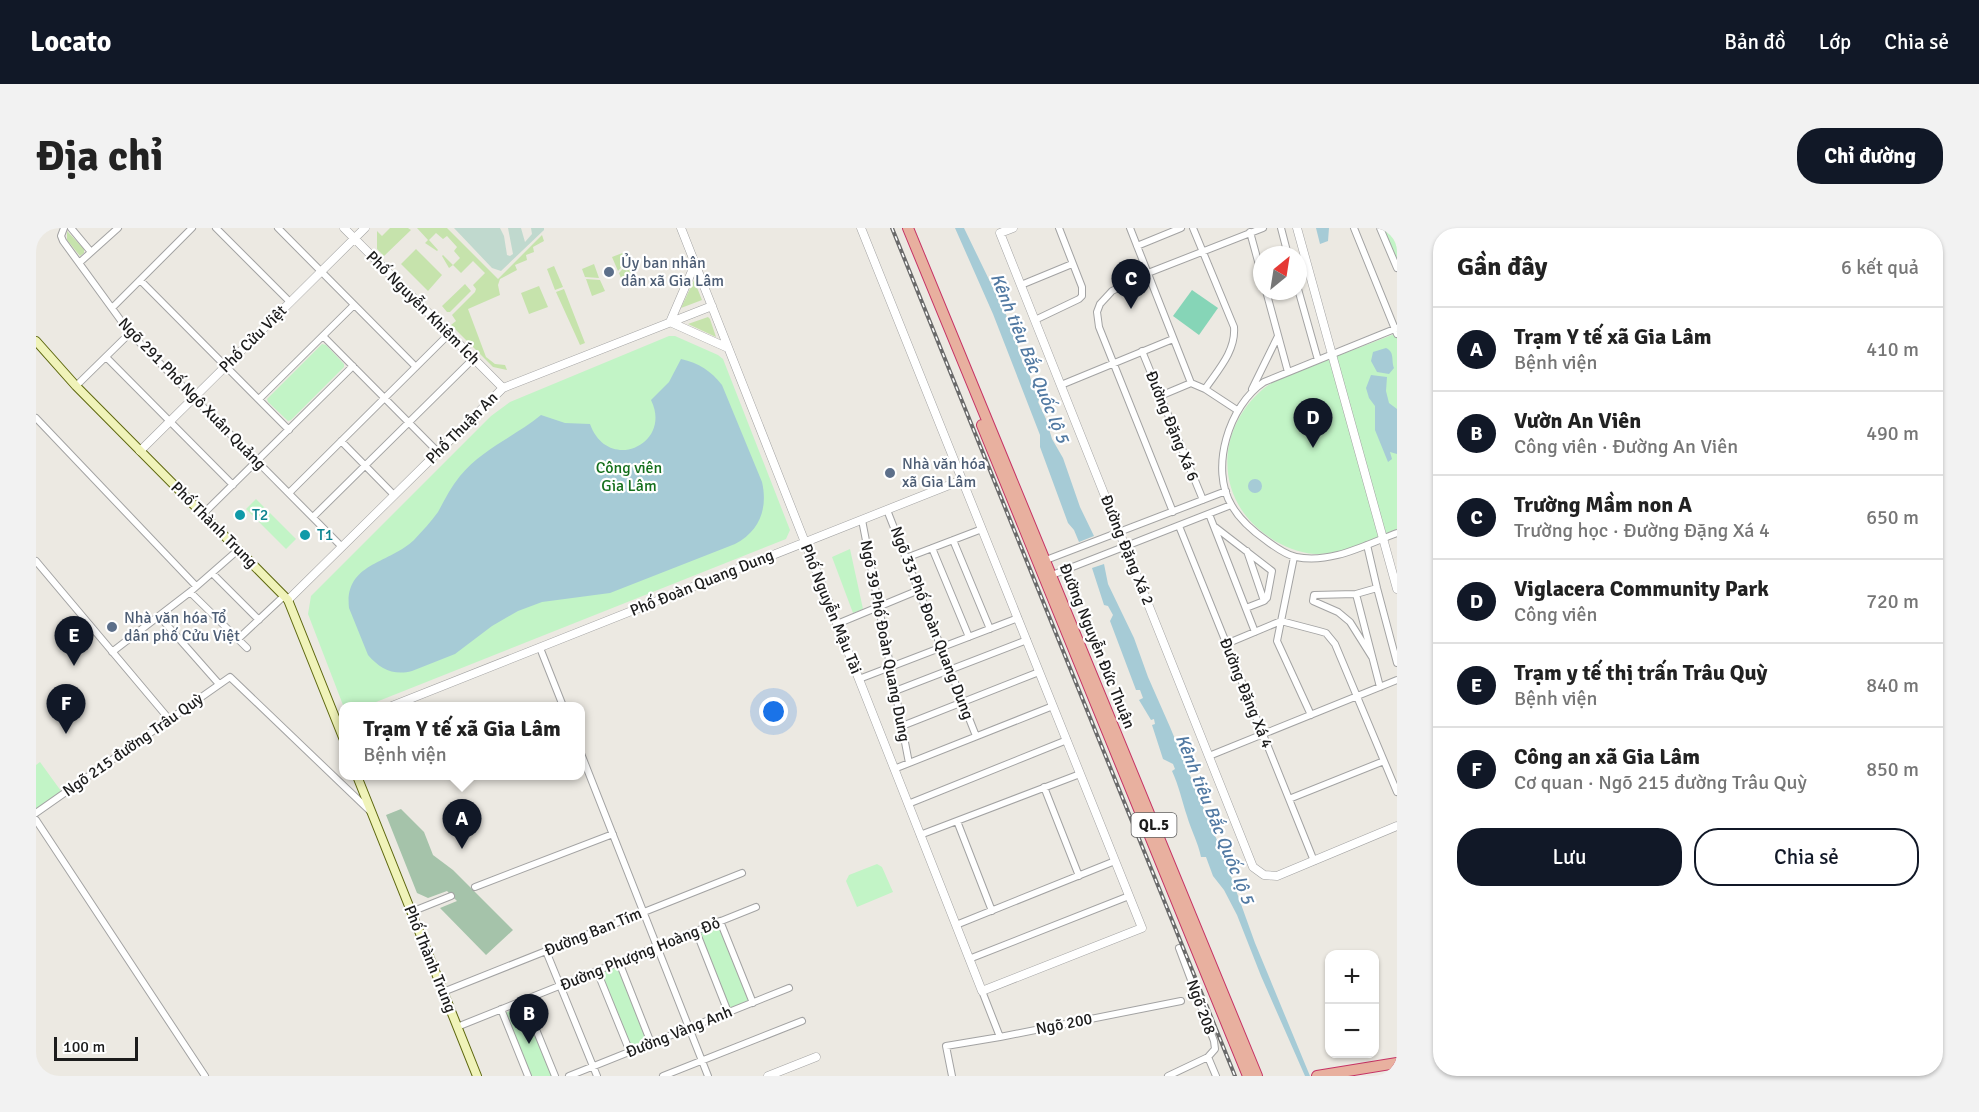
<!DOCTYPE html>
<html lang="vi">
<meta charset="utf-8">
<style>
:root{--surface:#fff;--page:#f2f2f2;--text:#222;--muted:#767676;--line:#e0e0e0;--accent:#111827}
body{margin:0;font-family:Signika,sans-serif;background:var(--page);color:var(--text)}
.controls{position:absolute;right:18px;bottom:18px;display:grid;overflow:hidden;border-radius:12px;box-shadow:0 2px 4px #0004}
.controls button{width:54px;height:54px;display:grid;place-items:center;padding:0;border:0;border-bottom:2px solid var(--line);background:var(--surface);color:var(--text);font:30px sans-serif}
.compass{position:absolute;left:1217px;top:18px;width:54px;height:54px;border-radius:50%;background:var(--surface);box-shadow:0 2px 4px #0004;rotate:30deg}
.scale{position:absolute;left:18px;bottom:15px;width:84px;box-sizing:border-box;padding-left:6px;border:3px solid #1c1c1c;border-top:0;font-size:16px;line-height:21px;white-space:nowrap;color:#1c1c1c;-webkit-text-stroke:4px #fff;paint-order:stroke}
.you{position:absolute;left:738px;top:484px;width:21px;height:21px;margin:-15px;border:4px solid #fff;border-radius:50%;background:#1a73e8;box-shadow:0 0 0 9px #1a73e833}
.badge{display:grid;place-items:center;width:39px;height:39px;border-radius:50%;background:var(--accent);color:#fff;font-size:20px;font-weight:700}
.pin{position:absolute;translate:-50% -50px;filter:drop-shadow(0 2px 3px #0008)}
.pin::after{content:'';position:absolute;top:32px;width:21px;height:18px;background:inherit;clip-path:polygon(0 0,100% 0,50% 100%)}
.popup{position:absolute;left:303px;top:474px;width:246px;height:78px;box-sizing:border-box;display:grid;place-content:center;border-radius:12px;background:var(--surface);filter:drop-shadow(0 2px 4px #0005);font-size:20px;white-space:nowrap;color:var(--muted)}
.popup b{font-size:22px;color:var(--text)}
.popup::after{content:'';position:absolute;left:50%;top:100%;margin-left:-12px;border:12px solid transparent;border-top-color:var(--surface)}
.list{margin:0;padding:0;list-style:none}
h2{display:flex;justify-content:space-between;align-items:center;height:78px;margin:0;padding:0 24px;font-size:26px}
h2 small{font-size:20px;font-weight:400;color:var(--muted)}
.list li{display:grid;grid-template-columns:39px 1fr auto;gap:18px;align-items:center;box-sizing:border-box;height:84px;padding:0 24px;border-top:2px solid var(--line)}
.list b{display:block;font-size:22px;white-space:nowrap}
.list p{margin:0;font-size:20px;white-space:nowrap;color:var(--muted)}
.list em{font-size:20px;font-style:normal;color:var(--muted)}
.actions{display:flex;gap:12px;padding:18px 24px}
.actions a{flex:1;padding:14px 0;border:2px solid var(--accent);border-radius:24px;text-align:center;font-size:21px;color:var(--accent)}
.actions .main{background:var(--accent);color:#fff}
.map{position:relative;flex:none;width:1361px;height:848px;overflow:hidden;border-radius:24px}
header{display:flex;align-items:center;gap:36px;box-sizing:border-box;height:84px;padding:0 30px;background:var(--accent);color:#fff}
header strong{font-size:28px}
nav{display:flex;gap:33px;margin-inline-start:auto;font-size:21px}
.intro{display:flex;align-items:center;justify-content:space-between;box-sizing:border-box;height:144px;padding:0 36px}
h1{margin:0;font-size:42px}
.button{padding:15px 27px;border-radius:24px;background:var(--accent);color:#fff;font-size:21px;font-weight:700}
main{display:flex;gap:36px;padding:0 36px}
aside{flex:1;background:var(--surface);border-radius:24px;box-shadow:0 2px 4px #0004}
.map>svg:first-child{display:block}
.grass{fill:#c6e3ac}
.wetland{fill:#c0d9ce}
.cemetery{fill:#a5c3aa}
.park{fill:#c2f4c6}
.pitch{fill:#86d5b7}
.water{fill:#a6cbd6}
.lines{fill:none;stroke-linecap:round;stroke-linejoin:round}
.minor-casing{stroke:#a3a3a3;stroke-width:8}
.tertiary-casing{stroke:#a3a3a3;stroke-width:9}
.secondary-casing{stroke:#5d670e;stroke-width:10}
.trunk-casing{stroke:#c63365;stroke-width:12}
.minor{stroke:#fff;stroke-width:6}
.tertiary{stroke:#fff;stroke-width:8}
.secondary{stroke:#f0f3b9;stroke-width:8}
.trunk{stroke:#e8b09f;stroke-width:10}
.rail-casing{stroke:#6a6a6a;stroke-width:4}
.rail{stroke:#fff;stroke-width:1.5;stroke-dasharray:4.5;stroke-linecap:butt}
.service-dot{fill:#5c6f8a;stroke:#fff;stroke-width:2}
.culture-dot{fill:#0f9aa8;stroke:#fff;stroke-width:2}
.labels{text-anchor:middle;dominant-baseline:central;stroke-width:4.5;stroke-linejoin:round;paint-order:stroke}
.shield{fill:#fff;stroke:#606060;stroke-width:1.5}
.shield-label{font-size:15px;font-weight:bold;fill:#1c1c1c}
.service-label{font-size:16px;fill:#4e5e75;stroke:#fff;text-anchor:start}
.street-label{font-size:16px;fill:#1c1c1c;stroke:#fff}
.park-label{font-size:16px;fill:#146f1c;stroke:#fff}
.culture-label{font-size:16px;fill:#0d838f;stroke:#fff;text-anchor:start}
.water-label{font-size:18px;font-style:italic;fill:#5179a2;stroke:#fff}
</style>
<header>
<strong>Locato</strong>
<nav><a>Bản đồ</a><a>Lớp</a><a>Chia sẻ</a></nav>
</header>
<div class="intro"><h1>Địa chỉ</h1><a class="button">Chỉ đường</a></div>
<main>
<div class="map">
<svg width="1361" height="848" viewBox="0 0 1361 848">
<rect width="100%" height="100%" fill="#ece9e2"/>
<path class="grass" d="M354,0h18l3,2 -27,26 -7,-7v-18l5,5z
M381,0h30l51,51 44,-44 2,6 -11,6 1,5 -8,3 1,5 -12,5 2,5 -17,9 -2,6 2,10 -32,14 18,48 9,7 10,1 2,5 -14,-3 -42,-42 5,-4 -4,-6 23,-23 1,-3 -3,-4 12,-12 -12,-12 -12,12 -8,-8 -4,3 -7,-12 1,-1 10,10 7,-7 -6,-7 3,-4 -10,-11 -4,3 -7,-6 -7,7 9,10 -1,1 -12,-8 3,-3z
M31,3l17,18v4l-4,3 -13,-16z
M380,21l26,26 -14,16 -27,-27z
M589,24l3,8 -10,11 -6,-14z
M593,34l6,16 -12,5 -4,-10z
M558,36l5,14 -14,-1 -3,-8z
M518,38l9,21 -8,3 -8,-21z
M550,51l14,1 5,11 -13,5z
M658,52l8,20 -21,8z
M429,56l6,7 -21,21h-3l-5,-6z
M503,58l9,21 -19,7 -8,-21z
M528,61l21,54 -5,2 -24,-53z
M672,89l2,2 6,18 -28,-13z"/>
<path class="wetland" d="M418,0h46l4,8 3,19 3,1 3,-2 -5,-26h13l4,14 7,-8 -1,-6h13v2l-43,41 -9,-3z"/>
<path class="cemetery" d="M365,581l23,23 9,23 20,15 60,60 -27,25 -46,-47 17,-7 -10,-10 -19,7 -11,-5 -31,-78z"/>
<path class="park" d="M1347,0h14v33z
M1361,105v196c-26,10 -53,26 -82,25 -16,-1 -33,-8 -46,-17 -54,-36 -55,-106 -6,-148 16,-13 38,-19 57,-27 26,-9 51,-19 77,-29z
M633,108h6l43,19 5,4 67,171 -4,9 -420,167 -23,-1 -35,-91 3,-18 180,-180 19,-14z
M286,116l4,1 18,19v3l-53,53 -3,1 -20,-19 -1,-3z
M220,271l40,40 -10,10 -40,-40z
M814,321l13,60 -10,4 -21,-56z
M4,534l21,29 -25,18v-44z
M841,636l5,3 11,25 -36,15 -11,-26 3,-6z
M684,693l33,82 -25,10 -32,-82z
M583,734l32,81 -21,9 -33,-81z
M487,777l29,71h-21l-26,-63z"/>
<path class="pitch" d="M1156,62l26,18 -19,27 -26,-19z"/>
<path class="water" d="M919,0h9l48,99 11,37 6,9 3,11 5,5 4,10 -3,3 8,17 6,20 11,19 17,49 14,29 -15,6 -5,-12 -6,-7 -28,-76v-12l-47,-121z
M1280,0h13l-1,13 -8,3z
M1350,120c9,4 5,12 8,20l-5,6 -12,-2 -6,-11 2,-9z
M645,131c18,4 30,12 41,26l40,97c6,26 -2,49 -27,62l-125,49 -68,9 -24,9 -26,15 -37,28 -43,17c-18,5 -32,-2 -44,-16l-19,-47c-5,-45 40,-44 65,-68 8,-9 17,-18 24,-28 7,-13 13,-25 22,-36 22,-27 54,-39 81,-61l24,8 25,1c18,50 83,20 61,-24l18,-18z
M1335,147l16,2 -1,14 3,12 8,6v45l-7,-2 2,7 -4,3 -13,-32v-24l-6,-8 -3,-10z
M1212 258a7 7 0 1 1 14 0a7 7 0 1 1-14 0Z
M1068,336l4,20 26,54 14,39 22,50 54,130 31,86 55,133h-5l-44,-100 -24,-61 -13,-25 -11,-14 -7,-19h-5c-3,-15 -10,-27 -14,-41 -5,-15 -8,-30 -15,-45l3,-2 -2,-5 -10,-5 -11,-34 3,-1 -1,-5 -3,1 -12,-20 4,-2 -3,-8h-4l-26,-69 3,-6 -5,-9 -4,-1 -12,-37z"/>
<g class="lines">
<defs>
<path id="minor" d="M28,0l-3,8 2,5 67,92 212,214
M35,0l20,24
M180,0l74,74
M242,0l138,139
M1094,0l61,155 14,6 32,21
M1157,0l41,99c2,24 -16,43 -29,62
M1245,0l7,27
M1318,0l43,106
M1344,0l17,40
M1214,4l12,44
M1101,18l44,-18
M43,35l39,-35
M104,52l149,150
M985,57l51,-21
M1262,61l20,71
M1230,63l22,81
M76,80l80,-80
M999,92l44,-21 3,-3v-9l-23,-59
M1361,100l-133,54c-35,23 -55,87 -32,124 8,14 22,26 35,35 8,6 19,14 29,16 35,7 69,-12 101,-24
M287,108l115,116
M1106,123l61,149
M70,129l127,128
M1025,157l112,-46
M40,158l54,-53
M1216,161l26,-53
M1124,168l31,-13
M223,171l95,-94
M0,190l160,168
M305,213l53,54
M253,265l160,-159
M851,282l89,226
M1137,284l-74,-185 -2,-15 3,-8 12,-13 36,-18 115,-45
M167,286l150,-148
M1173,286l46,118
M277,289l161,-159
M826,292l47,243
M1143,298l135,335
M1179,299l57,44 -5,27 -3,3 -17,-50
M917,312l37,89
M1331,317l10,43 20,75
M896,320l37,89
M1258,329l-17,84 34,74
M870,330l76,-29
M1010,332l180,-69
M0,333l133,158
M176,345l47,47
M1016,347l179,-70
M154,364l57,56
M1320,366l21,-6
M1210,380l18,-7
M123,388l60,68
M801,396l82,-34
M202,411l46,-43
M1190,416l55,-23 38,10 7,2 9,11 62,148
M504,420l23,58
M76,424l78,-60 48,-42
M1336,429l-22,-35 -12,-10 -25,-11 1,-6 42,-1 24,93
M823,451l159,-61
M859,463l132,-51
M866,498l137,-54
M544,523l128,325
M1173,528l188,-76
M858,541l159,-63
M1008,559l35,89
M1253,571l95,-38
M872,576l159,-64
M0,585l194,-136 140,134
M0,592l169,256
M921,593l35,90
M884,607l160,-61
M439,659l138,-53
M375,684l40,-16
M684,693l33,82
M920,697l159,-64
M660,703l32,81
M510,723l51,125
M933,731l160,-63
M583,734l32,81
M561,743l33,81
M946,763l18,46
M407,764l299,-119
M488,772l31,76
M465,781l27,67
M421,799l299,-120
M1172,829l8,19
M533,848l220,-88
M627,848l139,-55
M916,848l-6,-30 54,-9 181,-36
M1132,848l40,-19 7,-8 -1,-8 -35,-93"/>
<path id="tertiary" d="M308,0l159,160
M645,0l301,763 160,-63 -281,-700
M977,0l-13,5 253,634 11,8 13,1 120,-50
M1261,0l100,361
M634,94l58,26
M634,94l25,-58
M104,223l225,-223
M252,372l215,-212 209,-82
M356,478l570,-226
M732,848l48,-19"/>
<path id="secondary" d="M0,113l40,45 212,214 56,140
M321,548l120,300"/>
<path id="trunk" d="M872,0l349,848
M946,197l266,651
M1281,848l80,-13"/>
</defs>
<use href="#minor" class="minor-casing"/>
<use href="#tertiary" class="tertiary-casing"/>
<use href="#secondary" class="secondary-casing"/>
<use href="#trunk" class="trunk-casing"/>
<use href="#minor" class="minor"/>
<use href="#tertiary" class="tertiary"/>
<use href="#secondary" class="secondary"/>
<use href="#trunk" class="trunk"/>
<defs>
<path id="rail" d="M856,0l343,848"/>
</defs>
<use href="#rail" class="rail-casing"/>
<use href="#rail" class="rail"/>
</g>
<g class="service-dot">
<circle cx="573" cy="44" r="6"/>
<circle cx="854" cy="245" r="6"/>
<circle cx="76" cy="399" r="6"/>
</g>
<g class="culture-dot">
<circle cx="204" cy="287" r="6"/>
<circle cx="269" cy="307" r="6"/>
</g>
<g class="labels">
<rect class="shield" x="1095.5" y="585" width="45" height="24" rx="4.5"/>
<g class="shield-label">
<text x="1118" y="597">QL.5</text>
</g>
<g class="service-label">
<text x="585" y="35">Ủy ban nhân<tspan x="585" dy="18">dân xã Gia Lâm</tspan></text>
<text x="866" y="236">Nhà văn hóa<tspan x="866" dy="18">xã Gia Lâm</tspan></text>
<text x="88" y="390">Nhà văn hóa Tổ<tspan x="88" dy="18">dân phố Cửu Việt</tspan></text>
</g>
<g class="street-label">
<text transform="translate(387 80) rotate(45)">Phố Nguyễn Khiêm Ích</text>
<text transform="translate(217 111) rotate(-45)">Phố Cửu Việt</text>
<text transform="translate(156 166) rotate(46)">Ngõ 291 Phố Ngô Xuân Quảng</text>
<text transform="translate(1136 198) rotate(68)">Đường Đặng Xá 6</text>
<text transform="translate(426 200) rotate(-45)">Phố Thuận An</text>
<text transform="translate(178 297) rotate(45)">Phố Thành Trung</text>
<text transform="translate(1091 322) rotate(68)">Đường Đặng Xá 2</text>
<text transform="translate(666 355) rotate(-22)">Phố Đoàn Quang Dung</text>
<text transform="translate(795 381) rotate(68)">Phố Nguyễn Mậu Tài</text>
<text transform="translate(896 395) rotate(69)">Ngõ 33 Phố Đoàn Quang Dung</text>
<text transform="translate(849 413) rotate(79)">Ngõ 39 Phố Đoàn Quang Dung</text>
<text transform="translate(1061 418) rotate(68)">Đường Nguyễn Đức Thuận</text>
<text transform="translate(1210 465) rotate(68)">Đường Đặng Xá 4</text>
<text transform="translate(97 517) rotate(-35)">Ngõ 215 đường Trâu Quỳ</text>
<text transform="translate(557 704) rotate(-22)">Đường Ban Tím</text>
<text transform="translate(604 726) rotate(-22)">Đường Phượng Hoàng Đỏ</text>
<text transform="translate(394 731) rotate(68)">Phố Thành Trung</text>
<text transform="translate(1165 779) rotate(70)">Ngõ 208</text>
<text transform="translate(1028 796) rotate(-11)">Ngõ 200</text>
<text transform="translate(643 804) rotate(-22)">Đường Vàng Anh</text>
</g>
<g class="park-label">
<text x="593" y="240">Công viên<tspan x="593" dy="18">Gia Lâm</tspan></text>
</g>
<g class="culture-label">
<text x="216" y="287">T2</text>
<text x="281" y="307">T1</text>
</g>
<g class="water-label">
<text transform="translate(994 130) rotate(68)">Kênh tiêu Bắc Quốc lộ 5</text>
<text transform="translate(1179 591) rotate(68)">Kênh tiêu Bắc Quốc lộ 5</text>
</g>
</g>
</svg>
<div class="controls">
<button>+</button>
<button>−</button>
</div>
<svg class="compass" viewBox="-18 -18 36 36"><path d="M0-13l5 13h-10z" fill="#e53935"/><path d="M0 13l5-13h-10z" fill="#767676"/></svg>
<div class="scale">100 m</div>
<div class="you"></div>
<div class="pin badge" style="left:426px;top:621px">A</div>
<div class="popup"><b>Trạm Y tế xã Gia Lâm</b>Bệnh viện</div>
<div class="pin badge" style="left:493px;top:816px">B</div>
<div class="pin badge" style="left:1095px;top:81px">C</div>
<div class="pin badge" style="left:1277px;top:220px">D</div>
<div class="pin badge" style="left:38px;top:438px">E</div>
<div class="pin badge" style="left:30px;top:506px">F</div>
</div>
<aside>
<h2>Gần đây<small>6 kết quả</small></h2>
<ul class="list">
<li><span class="badge">A</span><div><b>Trạm Y tế xã Gia Lâm</b><p>Bệnh viện</p></div><em>410 m</em></li>
<li><span class="badge">B</span><div><b>Vườn An Viên</b><p>Công viên · Đường An Viên</p></div><em>490 m</em></li>
<li><span class="badge">C</span><div><b>Trường Mầm non A</b><p>Trường học · Đường Đặng Xá 4</p></div><em>650 m</em></li>
<li><span class="badge">D</span><div><b>Viglacera Community Park</b><p>Công viên</p></div><em>720 m</em></li>
<li><span class="badge">E</span><div><b>Trạm y tế thị trấn Trâu Quỳ</b><p>Bệnh viện</p></div><em>840 m</em></li>
<li><span class="badge">F</span><div><b>Công an xã Gia Lâm</b><p>Cơ quan · Ngõ 215 đường Trâu Quỳ</p></div><em>850 m</em></li>
</ul>
<div class="actions"><a class="main">Lưu</a><a>Chia sẻ</a></div>
</aside>
</main>
